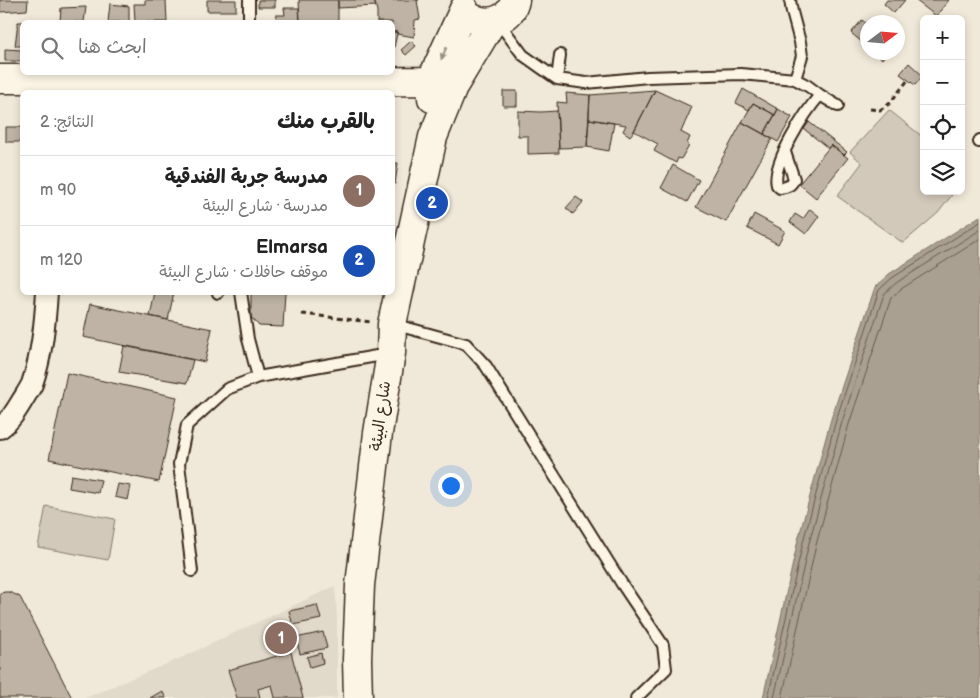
<!DOCTYPE html>
<html lang="ar">
<meta charset="utf-8">
<style>
:root{--surface:#fff;--page:#f6f6f6;--text:#222;--muted:#767676;--line:#e0e0e0;--accent:#1a73e8}
body{margin:0;font-family:"Balsamiq Sans","Playpen Sans Arabic",sans-serif;background:var(--page);color:var(--text);direction:rtl}
.controls{position:absolute;right:15px;top:15px;display:grid;overflow:hidden;border-radius:8px;box-shadow:0 2px 8px #0003}
.controls button{width:45px;height:45px;display:grid;place-items:center;padding:0;border:0;border-bottom:1px solid var(--line);background:var(--surface);color:var(--text);font:25px sans-serif}
.compass{position:absolute;left:860px;top:15px;width:45px;height:45px;border-radius:50%;background:var(--surface);box-shadow:0 2px 8px #0003;rotate:74deg}
.you{position:absolute;left:450px;top:485px;width:18px;height:18px;margin:-12px;border:4px solid #fff;border-radius:50%;background:#1a73e8;box-shadow:0 0 0 8px #1a73e833}
.badge{display:grid;place-items:center;width:32px;height:32px;border-radius:50%;background:var(--accent);color:#fff;font-size:16px;font-weight:700}
.pin{position:absolute;translate:-50% -50%;border:2px solid #fff;box-shadow:0 1px 5px #0006}
.list{margin:0;padding:0;list-style:none}
h2{display:flex;justify-content:space-between;align-items:center;height:65px;margin:0;padding:0 20px;font-size:21px}
h2 small{font-size:16px;font-weight:400;color:var(--muted)}
.list li{display:grid;grid-template-columns:32px 1fr auto;gap:15px;align-items:center;box-sizing:border-box;height:70px;padding:0 20px;border-top:1px solid var(--line)}
.list b{display:block;font-size:19px;white-space:nowrap}
.list p{margin:0;font-size:16px;white-space:nowrap;color:var(--muted)}
.list em{font-size:16px;font-style:normal;color:var(--muted)}
.icon{flex:none;width:28px;height:28px;fill:none;stroke:currentColor;stroke-width:2;stroke-linecap:round;stroke-linejoin:round}
.map{position:relative;flex:none;width:980px;height:698px;overflow:hidden;direction:ltr}
.search{position:absolute;background:var(--surface);box-shadow:0 2px 8px #0003;left:20px;top:20px;width:375px;height:55px;display:flex;align-items:center;gap:12px;box-sizing:border-box;padding:0 18px;border-radius:8px;color:var(--muted);font-size:19px}
.panel{position:absolute;background:var(--surface);box-shadow:0 2px 8px #0003;left:20px;top:90px;width:375px;height:205px;border-radius:8px;direction:rtl}
.map>svg:first-child{display:block}
.built{fill:#e1d9c9}
.green{fill:#d2c9ba;stroke:#867a6c}
.water{fill:#aaa091;stroke:#7e7163}
.lines{fill:none;stroke-linecap:round;stroke-linejoin:round}
.shore{stroke:#67594c;stroke-width:1}
.building{fill:#beb3a4;stroke:#3b2a1e}
.lane-casing{stroke:#3b2a1e;stroke-width:14}
.street-casing{stroke:#3b2a1e;stroke-width:24}
.secondary-casing{stroke:#3b2a1e;stroke-width:31}
.path{stroke:#3b2a1e;stroke-width:3;stroke-dasharray:5 4;stroke-linecap:butt}
.lane{stroke:#fcf5e5;stroke-width:10}
.street{stroke:#fcf5e5;stroke-width:20}
.secondary{stroke:#fcf5e5;stroke-width:28}
.oneway{fill:#9c9082}
.labels{text-anchor:middle;dominant-baseline:central;stroke-width:4.5;stroke-linejoin:round;paint-order:stroke}
.street-label{font-size:16px;fill:#3b2a1e;stroke:#fcf5e5}
</style>
<div class="map">
<svg width="980" height="698" viewBox="0 0 980 698">
<rect width="100%" height="100%" fill="#f0e9d9"/>
<filter id="ink" filterUnits="userSpaceOnUse"><feTurbulence type="fractalNoise" baseFrequency=".02" numOctaves="2"/><feDisplacementMap in="SourceGraphic" scale="10" xChannelSelector="R" yChannelSelector="G"/><feConvolveMatrix kernelMatrix="1 2 1 2 8 2 1 2 1" color-interpolation-filters="sRGB"/></filter>
<g filter="url(#ink)">
<path class="built" d="M335,586l2,33v79h-252l98,-41z"/>
<path class="green" d="M889,110l35,28v53h31l-17,22 -35,30 -66,-47 25,-33 -12,-11z
M46,506l69,13 -7,41 -70,-13z"/>
<path class="water" d="M980,216v482h-217l35,-158 33,-121 44,-132 14,-13z"/>
<g class="lines">
<path class="shore" d="M768,698l35,-156 33,-122 43,-130 13,-12 88,-56
M774,698l35,-155 33,-121 42,-128 12,-11 84,-53
M782,698l34,-153 33,-121 42,-126 10,-9 79,-50"/>
</g>
<path class="building" d="M0,0h28l-1,10 -27,2z
M145,0h21l1,22h-32l-1,-18h11z
M207,0h29v11h-29z
M258,0h17v7h-17z
M299,0h39v22h-38z
M338,0h36l2,6 -38,2z
M374,0h45h-2l3,19 -5,1 -1,17 -17,-3v-2h-5v-10h-15v-11z
M887,0h18l-11,13 -10,-9z
M915,0h34l-13,16z
M110,4l19,2v16h-21z
M86,7l-2,15h-24l1,-14z
M284,8h15l1,14h-34h11l-1,-7h9z
M862,20l6,5v22l-17,-14z
M18,22h12h-8v24h-7z
M392,32h5v2l-5,22z
M411,41l5,5 -10,9 -5,-5z
M5,49l17,1v11h-17z
M874,52h13l-5,7z
M909,63l14,13 -8,9 -15,-11z
M743,89l35,20 -3,6 -22,-12 -4,7 -13,-7z
M655,90l37,17 -11,25 9,5 -3,7 2,1 -8,14 -3,-1 -2,5 -22,-12 4,-7 -24,-13z
M655,90l-21,41 -4,5 -7,-5 3,-6 -37,-6 1,-24z
M503,91h14v15h-14z
M566,93l24,2 -3,52 -28,1 -2,-46 10,1z
M753,103l22,12 -11,19 -22,-12z
M778,109l14,8 -14,25 -14,-8z
M518,111l23,1 16,-1 2,42 -31,1v-18h-10z
M589,119l25,4 -5,28 -22,-4z
M742,122l30,17 -46,83 -30,-15z
M809,122l38,30 -3,3 -13,-10 -3,3 -24,-19z
M6,127h16v15h-16z
M831,145l17,13 -32,40 -17,-14z
M392,163h6l-3,21 -3,-1z
M673,165l26,15 -12,22 -26,-14z
M576,197l7,5 -10,12 -7,-6z
M810,209l9,7 -13,18 -16,-12 5,-8 8,5z
M754,214l31,17 -7,13 -31,-16z
M155,292h19l-6,28 -18,-4z
M251,292h34l-2,35 -24,-1 -8,-9z
M90,304l122,25 -7,33 -122,-25z
M124,346l69,14 -6,23 -68,-11z
M67,373l110,24 -18,85 -110,-23z
M71,475l30,5 -3,13 -29,-5z
M118,484l13,2 -3,14 -13,-3z
M5,592h5l10,5 52,101h-72v-105z
M317,605l4,14 -28,6 -4,-14z
M323,632l4,16 -27,6 -4,-16z
M291,652l12,46h-28l-3,-13 -14,4 2,9h-23l-9,-28z
M321,653l2,10 -13,4 -3,-10z
M162,691l4,7h-16z"/>
<g class="lines">
<defs>
<path id="lane" d="M249,0v22
M494,24l11,7 18,24 34,24 29,4 62,-6 93,-3 54,5 7,-23 -2,-14 -8,-30 -2,-12
M557,79l3,-24
M820,95l18,11
M979,142l1,-2
M785,152l9,27c-3,7 -7,8 -14,9l-3,-3c-6,-21 29,-74 43,-90l-12,-9 -13,-7
M218,292v1
M241,292l7,47 10,38
M393,324l73,20 20,22 136,218 41,61 3,24 -30,29
M192,571l-13,-107 8,-39 40,-36 31,-12 130,-23"/>
<path id="street" d="M0,428c10,-7 16,-17 22,-27 3,-5 7,-11 10,-17 10,-29 13,-61 15,-92"/>
<path id="secondary" d="M474,19c17,7 37,0 41,-19
M0,79h41l172,4 218,-2 23,4
M432,98l-1,-17 33,-72
M358,698l-1,-39 3,-74 18,-152 13,-80 1,-29 41,-187 21,-52 38,-63"/>
</defs>
<use href="#lane" class="lane-casing"/>
<use href="#street" class="street-casing"/>
<use href="#secondary" class="secondary-casing"/>
<path class="path" d="M870,109l10,1 9,-6 19,-24
M302,314l69,8"/>
<use href="#lane" class="lane"/>
<use href="#street" class="street"/>
<use href="#secondary" class="secondary"/>
</g>
<defs><path id="oneway-solid" d="M-6-.8H1V-3.2L6.5 0L1 3.2V.8H-6Z" transform="scale(1.25)"/></defs>
<use class="oneway" href="#oneway-solid" transform="translate(444 53) rotate(114)"/>
</g>
<g class="labels">
<g class="street-label">
<text transform="translate(381 416) rotate(-82)">شارع البيئة</text>
</g>
</g>
</svg>
<div class="controls">
<button>+</button>
<button>−</button>
<button><svg class="icon" aria-label="locate" viewBox="0 0 24 24"><circle cx="12" cy="12" r="6"/><path d="M12 2v4M12 18v4M2 12h4M18 12h4"/></svg></button>
<button><svg class="icon" aria-label="layers" viewBox="0 0 24 24"><path d="M12 4l9 5-9 5-9-5zM3 14l9 5 9-5"/></svg></button>
</div>
<svg class="compass" viewBox="-18 -18 36 36"><path d="M0-13l5 13h-10z" fill="#e53935"/><path d="M0 13l5-13h-10z" fill="#767676"/></svg>
<div class="you"></div>
<div class="pin badge" style="left:281px;top:638px;background:#8d6e63">1</div>
<div class="pin badge" style="left:432px;top:203px;background:#1a4fb4">2</div>
<div class="search"><svg class="icon" aria-label="search" viewBox="0 0 24 24"><circle cx="10" cy="10" r="6"/><path d="M15 15l6 6"/></svg>ابحث هنا</div>
<section class="panel">
<h2>بالقرب منك<small>النتائج: 2</small></h2>
<ul class="list">
<li><span class="badge" style="background:#8d6e63">1</span><div><b>مدرسة جربة الفندقية</b><p>مدرسة · شارع البيئة</p></div><em>90 m</em></li>
<li><span class="badge" style="background:#1a4fb4">2</span><div><b>Elmarsa</b><p>موقف حافلات · شارع البيئة</p></div><em>120 m</em></li>
</ul>
</section>
</div>
